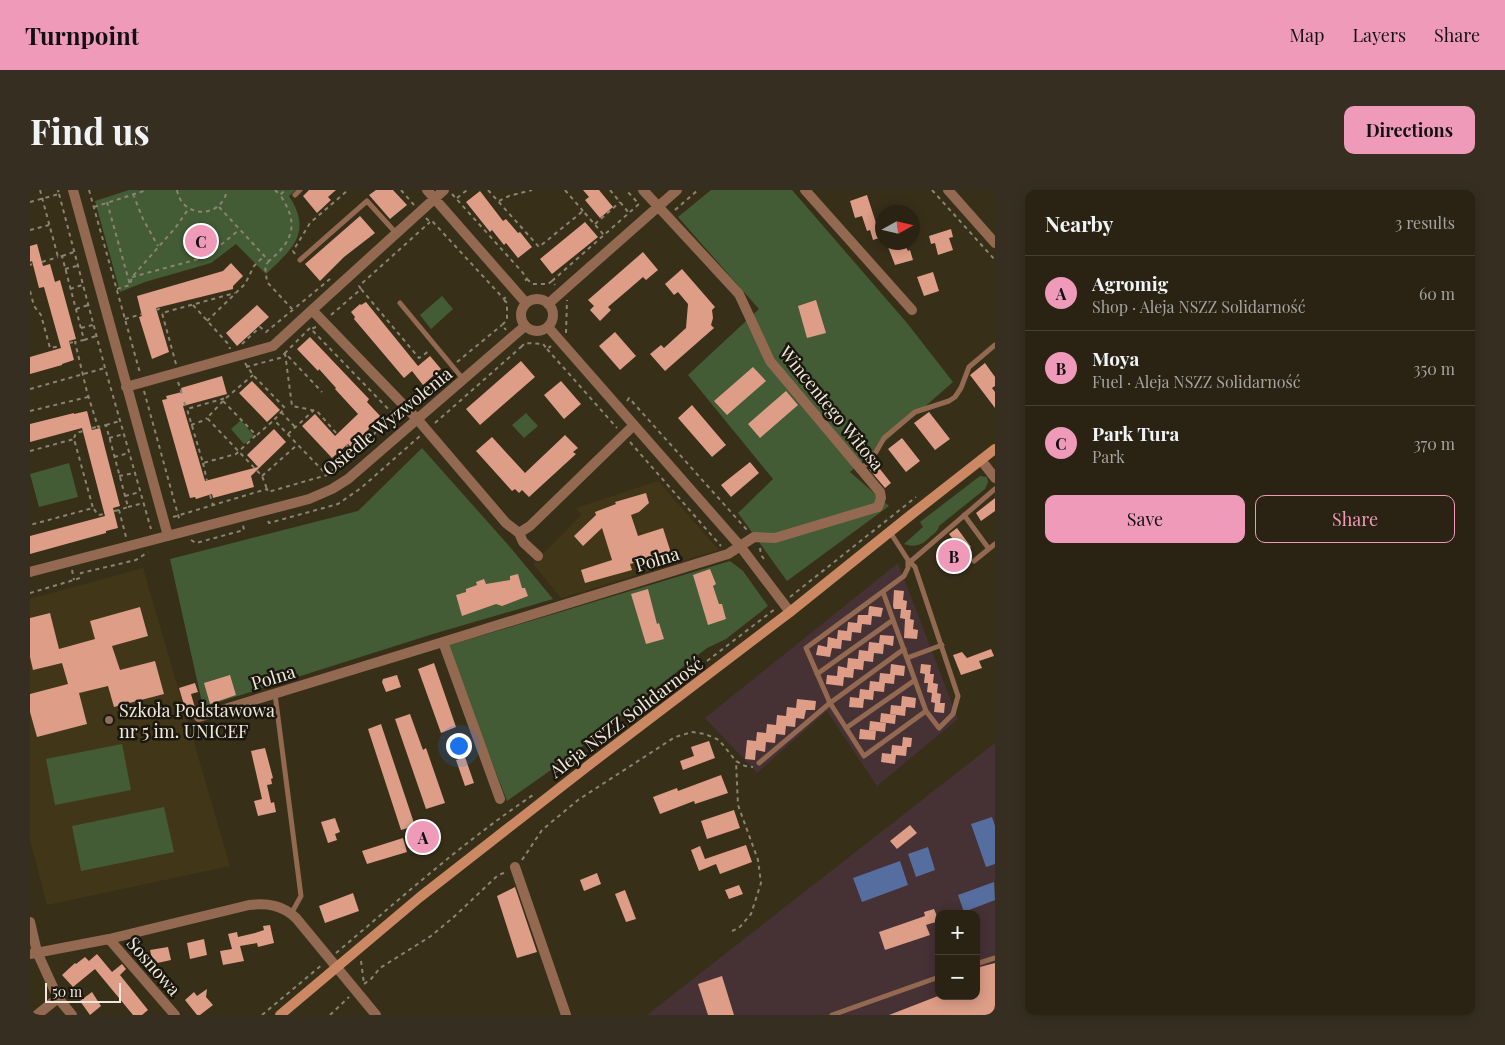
<!DOCTYPE html>
<meta charset="utf-8">
<style>
:root{--surface:#2a2313;--page:#362f21;--text:#f1f3f6;--muted:#a5a4a0;--line:#464033;--accent:#ef9ab8}
body{margin:0;font-family:"Playfair Display",serif;background:var(--page);color:var(--text)}
.controls{position:absolute;right:15px;bottom:15px;display:grid;overflow:hidden;border-radius:10px;box-shadow:0 2px 12px #0003}
.controls button{width:45px;height:45px;display:grid;place-items:center;padding:0;border:0;border-bottom:1px solid var(--line);background:var(--surface);color:var(--text);font:25px sans-serif}
.compass{position:absolute;left:845px;top:15px;width:45px;height:45px;border-radius:50%;background:var(--surface);box-shadow:0 2px 12px #0003;rotate:82deg}
.scale{position:absolute;left:15px;bottom:12px;width:76px;box-sizing:border-box;padding-left:5px;border:2px solid #efe9dc;border-top:0;font-size:14px;line-height:18px;white-space:nowrap;color:#efe9dc;-webkit-text-stroke:4px #1b170e;paint-order:stroke}
.you{position:absolute;left:428px;top:555px;width:18px;height:18px;margin:-12px;border:4px solid #fff;border-radius:50%;background:#1a73e8;box-shadow:0 0 0 8px #1a73e833}
.badge{display:grid;place-items:center;width:32px;height:32px;border-radius:50%;background:var(--accent);color:#111;font-size:16px;font-weight:700}
.pin{position:absolute;translate:-50% -50%;border:2px solid #fff;box-shadow:0 1px 5px #0006}
.list{margin:0;padding:0;list-style:none}
h2{display:flex;justify-content:space-between;align-items:center;height:65px;margin:0;padding:0 20px;font-size:21px}
h2 small{font-size:16px;font-weight:400;color:var(--muted)}
.list li{display:grid;grid-template-columns:32px 1fr auto;gap:15px;align-items:center;box-sizing:border-box;height:75px;padding:0 20px;border-top:1px solid var(--line)}
.list b{display:block;font-size:19px;white-space:nowrap}
.list p{margin:0;font-size:16px;white-space:nowrap;color:var(--muted)}
.list em{font-size:16px;font-style:normal;color:var(--muted)}
.actions{display:flex;gap:10px;padding:15px 20px}
.actions a{flex:1;padding:11px 0;border:1px solid var(--accent);border-radius:10px;text-align:center;font-size:18px;color:var(--accent)}
.actions .main{background:var(--accent);color:#111}
.map{position:relative;flex:none;width:965px;height:825px;overflow:hidden;border-radius:10px}
header{display:flex;align-items:center;gap:30px;box-sizing:border-box;height:70px;padding:0 25px;background:var(--accent);color:#111}
header strong{font-size:24px}
nav{display:flex;gap:28px;margin-inline-start:auto;font-size:18px}
.intro{display:flex;align-items:center;justify-content:space-between;box-sizing:border-box;height:120px;padding:0 30px}
h1{margin:0;font-size:35px}
.button{padding:12px 22px;border-radius:10px;background:var(--accent);color:#111;font-size:18px;font-weight:700}
main{display:flex;gap:30px;padding:0 30px}
aside{flex:1;background:var(--surface);border-radius:10px;box-shadow:0 2px 12px #0003}
.map>svg:first-child{display:block}
.industrial{fill:#463134;fill-rule:evenodd}
.built{fill:#423619}
.green{fill:#435c35}
.water{fill:#566e9f}
.building{fill:#dd9d87}
.lines{fill:none;stroke-linecap:round;stroke-linejoin:round}
.path{stroke:#8b8472;stroke-width:2;stroke-dasharray:4 4;stroke-linecap:butt}
.lane{stroke:#936952;stroke-width:5}
.street{stroke:#936952;stroke-width:10}
.secondary{stroke:#cb8863;stroke-width:10}
.education-dot{fill:#8d6e63;stroke:#1b170e;stroke-width:2}
.labels{text-anchor:middle;dominant-baseline:central;stroke-width:5;stroke-linejoin:round;paint-order:stroke}
.street-label{font-size:18px;fill:#efe9dc;stroke:#1b170e}
.poi-label{font-size:18px;fill:#efe9dc;stroke:#1b170e;text-anchor:start}
</style>
<header>
<strong>Turnpoint</strong>
<nav><a>Map</a><a>Layers</a><a>Share</a></nav>
</header>
<div class="intro"><h1>Find us</h1><a class="button">Directions</a></div>
<main>
<div class="map">
<svg width="965" height="825" viewBox="0 0 965 825">
<rect width="100%" height="100%" fill="#382f19"/>
<path class="industrial" d="M868,373l60,156 -81,67 -50,-75 -70,62 -52,-55z
M965,553v272h-348zM909,724h37v82h-37z"/>
<path class="built" d="M628,291l61,69 -158,48 -28,-34 49,-50 -6,-6z
M113,378l87,298 -183,39 -17,-65v-241z"/>
<path class="green" d="M99,0h167l-7,6c24,37 3,53 -23,78l-30,-30 -25,19 -66,19 -25,10 -25,-91z
M681,0h81l115,133 46,59 -103,90 39,34 -102,75 -49,-68 35,-34 -85,-104 71,-66 -81,-92z
M412,106l11,13 -22,20 -11,-14z
M496,223l12,13 -14,12 -12,-13z
M211,230l13,16 -10,8 -13,-15z
M392,258l88,99 43,52 -120,35 -230,73 -33,-148 188,-48z
M39,273l9,34 -39,10 -9,-33z
M950,286l7,1 1,5 -3,7 -46,37c-1,5 -4,7 -8,10 -9,9 -15,12 -27,8l19,-17 -3,-5z
M700,371l13,10 25,35 -42,33 -19,9 -146,115 -54,38 -60,-155z
M92,554l9,46 -76,15 -9,-46z
M134,617l10,45 -93,19 -9,-45z"/>
<path class="water" d="M962,627l3,9v38l-9,3 -15,-43z
M898,657l7,23 -19,7 -8,-23z
M870,671l8,24 -46,17 -9,-24z
M964,692l1,18 -31,12 -6,-17z"/>
<path class="building" d="M279,0h27l-8,7 3,3 -14,13 -14,-17z
M346,0h17l14,15 -17,14 -21,-24z
M553,0h16l14,17 -13,11 -15,-18 4,-3z
M450,1l23,30 3,-2 12,14 2,-1 12,15 -14,11 -12,-15 -2,2 -12,-15 -2,2 -24,-30z
M837,5l9,28 6,-2v16l-9,3 -3,-10 -3,1 -5,-15 -7,2 -5,-17z
M330,26l15,17 -31,24 -24,24 -15,-17z
M555,32l13,15 -46,37 -12,-15z
M921,39l2,8 -4,1 4,12 -15,5 -3,-12 -4,1 -2,-8z
M873,52l5,9 2,-1 3,10 -18,5 -7,-18z
M7,54l6,22 7,-2 5,18 5,-2 16,59 -7,2 5,19 -12,4v1l-32,9v-17l31,-9 -17,-61 -5,1 -7,-27 -2,1v-16z
M613,62l15,18 -12,10 -3,-3 -15,13 -20,17 3,3 -11,11 -10,-11 4,-4 -6,-6z
M201,73l12,13 -10,10v3l-77,19 13,44 -17,7 -13,-42 3,-1 -5,-20 86,-25z
M652,79l33,38 -3,3 1,8 -2,7 3,3 -49,43 -15,-17 11,-9 3,3 22,-20 2,-24 -10,-12 -4,3 -9,-11z
M903,82l6,19 -15,5 -7,-19z
M786,110l10,33 -19,5 -9,-32z
M336,112l52,64 12,-10 11,13 -18,16 -11,-14 -8,7 -50,-59 1,-2 -4,-5 9,-8 1,1z
M227,115l12,12 -32,29 -11,-13z
M585,142l21,24 -16,14 -21,-24z
M280,147l59,62 -2,3 16,17 -10,10 -2,-2 -20,20 -3,-3 -16,14 -30,-32 13,-12 20,22 23,-22 -23,-25 1,-1 -17,-19 -1,2 -21,-22z
M491,171l14,16 -55,48 -14,-16z
M955,173l10,14v9l-3,2 3,4v16l-25,-33z
M723,177l13,14 -39,34 -13,-14z
M192,186l5,18 -44,12 22,75 53,-14 -11,-12 27,-26 12,13 -35,34 3,11 -41,11 -1,-4 -16,5 -1,-2 -5,1 -28,-98 5,-1 -1,-3 16,-4 -1,-4z
M222,191l28,29 -13,12 -28,-29z
M531,191l20,23 -17,15 -20,-24z
M756,201l12,14 -38,33 -12,-14z
M662,215l34,40 -14,12 -34,-39z
M57,221l5,19 8,-2 5,20 15,58 -7,2 5,20 -12,3v2l-76,21v-18l75,-20 -23,-88 -52,14v-18l44,-11v1z
M899,222l21,27 -15,11 -21,-27z
M535,245l13,13 -5,4 3,2 -47,43 -7,-7 -3,3 -4,-4 -3,2 -36,-40 16,-14 33,36z
M872,248l18,23 -14,11 -18,-23z
M720,272l9,11 -28,24 -10,-12z
M846,274l15,19 -6,5 -16,-19z
M616,303l3,10 -10,9 -8,3 7,21 25,-8 8,25 -41,11 2,6 -47,13 -4,-13 31,-10 -10,-32 -19,18 -9,-10 22,-21 -1,-3 21,-8 -1,-2z
M965,308v13l-14,10 -5,-8z
M927,338l14,19 -10,8 4,5 -10,8 -12,-16 13,-9 -7,-9z
M680,379l6,15 -3,2 6,18h3l4,15 -18,6 -15,-50z
M488,384l4,14h3l3,8 -26,10 -6,-2 -34,12 -6,-21 10,-3v-3l11,-4 -1,-3 8,-3 2,5 24,-4v-4z
M618,399l9,35 2,-1 5,16 -18,5 -15,-50z
M864,400l10,1 -1,9 4,1 -1,9h5l-1,9 4,1 -1,9 5,1 -1,9 -13,-1 1,-19 -5,-1 1,-9h-7l-1,-3z
M840,416l13,2 -2,9 -9,-1 -1,9 -9,-1 -1,9 -9,-1 -1,9 -9,-1 -1,9 -9,-1 -2,9 -14,-2 2,-10 9,2 1,-10 9,2 1,-9 9,1 1,-9 9,1 1,-8h10l1,-8z
M110,417l8,29 -36,10 8,24 35,-9 9,33 -50,13 -6,-21 -29,7 8,31 -50,13 -7,-25v-18l38,-10 -6,-21 -29,7 -3,-13v-39l20,-5 9,36 36,-10 -5,-18z
M850,445l14,1 -1,10 -9,-2 -1,10 -9,-1 -1,9 -9,-1 -1,9 -9,-1 -1,9 -9,-1 -1,9 -17,-2 1,-9 10,1 1,-10 9,2 1,-10 10,1 1,-9 9,1 1,-9 10,1z
M961,459l3,7 -15,5 3,7 -21,7 -8,-20 9,-3 5,6z
M404,473l22,64 -15,6 -23,-64z
M861,474l14,2 -1,10 -9,-1 -1,9 -9,-1 -1,9 -10,-1 -1,9 -9,-1 -1,9 -14,-1 1,-10 9,1 1,-9 9,1 1,-9 9,1 1,-9 10,1z
M891,474l10,1 -1,9h4l-1,9 5,1 -1,9 4,1 -1,9h5l-1,10 -10,-1 1,-9 -4,-1 1,-9 -5,-1 1,-9h-4l1,-9 -5,-1z
M200,485l6,20 -26,9 -6,-21z
M367,485l4,12 -15,5 -4,-10 1,-3z
M165,493l3,9 -7,2 5,17 -9,4 -8,-27z
M872,506l14,2 -1,10 -9,-1 -1,9 -15,-2 1,-9 10,1z
M767,509l19,2 -1,9h-9l-2,9 -8,-1 -1,9 -9,-1 -1,9 -9,-1 -1,9 -9,-1 -1,10 -9,-2 -1,10 -10,-1 2,-19 9,1 1,-9 9,1 1,-9 9,1 1,-10 9,1 1,-9 9,1z
M851,523l15,2 -1,9 -15,-2z
M380,524l13,36 3,-2 19,55 -19,6 -31,-90z
M840,531l16,2 -1,9 -16,-2z
M351,534l34,102 -14,4 -33,-101z
M830,539l16,2 -1,9 -16,-1z
M873,547l9,1 -1,9h-4l-1,9 -10,-1 -1,9 -14,-2 1,-9 9,1 1,-9 10,1z
M679,551l6,17 -32,12 -3,-9 14,-5 -3,-9z
M235,558l8,30 -2,1 1,5 -5,1 4,18 3,-1 2,10 -18,4 -4,-15 8,-2 -11,-48z
M435,567l9,26 -9,3 -9,-26z
M691,585l7,18 -33,11 -1,-3 -34,13 -7,-17 24,-9 1,3z
M704,620l6,18 -33,11 -6,-18z
M305,628l5,14 -5,2 2,6 -9,3 -7,-21z
M880,635l7,8 -20,16 -7,-8z
M373,648l4,14 -40,12 -5,-13z
M716,655l6,17 -32,12 -4,-10 -17,7 -8,-21 9,-4 5,13z
M567,683l4,11 -17,7 -4,-11z
M709,695l4,9 -14,5 -4,-9z
M485,697l22,65 -20,6 -20,-62z
M595,700l11,29 -10,3 -11,-28z
M323,703l6,18 -34,12 -6,-17z
M904,719l5,12 -13,4 4,10 -45,15 -6,-18 46,-16 -1,-4z
M240,735l4,18 -16,4 -1,-4 -17,3 4,15 -21,4 -3,-14 12,-2 -4,-15 9,-2 1,5 17,-4 9,-3 -1,-4z
M174,749l3,16 -17,4 -3,-16z
M138,757l3,13 -18,4 -3,-14z
M67,764l15,18 10,-8 4,5 -6,6 28,35 -6,5h-9l-38,-46 -22,18 -11,-12 13,-12 1,1 9,-7 4,4z
M965,773v52h-106l49,-19h38v-28z
M692,786l12,39h-26l-10,-31z
M177,799l-1,8 7,8 -13,10h-3l-12,-15 9,-8 3,4z
M62,802l9,14 -11,9 -10,-14z"/>
<g class="lines">
<path class="path" d="M10,0l18,67 4,-1 22,84 -9,2 12,50 11,35 8,-2 22,82 -9,3 7,27
M59,0l51,183
M147,0c5,29 45,29 50,0
M245,0l5,5 5,-5
M371,0l13,15
M458,0l51,57 44,-36 21,24
M535,0l18,21
M580,0l19,23
M902,0l63,70
M29,4l46,174 46,161
M103,4l10,25 15,27
M422,4l71,79 4,6 -5,4
M427,8l10,-8
M469,11l10,-5 23,-6
M0,12l29,-8 -1,-4
M77,12l23,83
M64,17l53,-17
M189,17l50,54c25,-21 30,-38 11,-66
M645,20l23,-20
M396,28l4,4h3l71,77 3,-3
M565,34l25,-22
M0,40l19,-5
M265,64l-2,-3 17,-28 38,-33
M32,66l12,-4
M239,71l-4,5 2,16 26,28
M12,72l16,-5
M0,75l2,-1
M35,79l12,-3
M102,87l74,-20 33,-27
M497,89l5,5h16l4,-3 3,4
M522,91l87,-77 -13,-14
M40,99l12,-4
M87,99l13,-4 2,-8 44,-50 13,-19
M331,99l-2,-3 71,-64
M0,101l4,15 7,9 9,33 10,-2
M474,110l3,3v17l-5,5 4,5
M163,115l36,40 1,4
M46,119l12,-4
M126,120l3,-1 3,4
M301,125l30,-26 58,69 10,-7
M95,129l17,-5
M177,131l38,-37 9,-18 10,-10
M286,137l-5,2 83,86
M51,138l12,-3
M280,138l-25,25 37,39
M536,143l1,-33
M54,150l12,-4
M39,153l6,-1
M212,154l18,-17 6,5 64,-53
M491,157l4,-4 18,1 4,5 4,-3
M517,159l70,79
M255,163l7,53 25,5 20,23
M427,172l45,-37
M215,173l8,12 32,33 -11,12 52,54
M146,174l-14,-51 73,-20
M216,177l34,-9 5,-5
M148,192l4,12
M0,199l75,-21
M114,201l36,131
M196,208l27,-23
M381,210l35,-28
M193,211l33,34 -20,19 -33,9 -16,-54 39,-11
M193,211l-16,17 55,58 5,13
M597,211l2,-3 118,132
M154,212l3,7
M0,221l58,-14
M251,222l14,15
M405,233l86,-76
M76,235l14,-4
M161,235l11,-4 5,-3
M62,238l6,-1
M258,244l26,-24
M227,245l17,-15
M44,248l2,-5 7,-2
M79,248l15,-4
M600,252l91,104
M316,255l7,7
M0,261l44,-12 19,69 -63,17
M84,267l15,-4
M173,273l4,18
M89,286l15,-3
M232,286l35,-31
M180,305l3,10
M95,306l15,-4
M98,317l16,-4
M64,319l4,6 7,-1
M84,321l5,-1
M143,327l94,-28 1,3 59,-17 27,-22 44,-42
M238,331l1,2 69,-19 23,-16 59,-52
M161,350l5,3 48,-13 -1,-5
M730,358l1,7 3,4
M42,380l2,10
M0,403l44,-13 6,-2 1,-5 55,-13 12,-8
M760,407l126,-100
M677,471l68,-52
M492,670l20,-30 36,-30 97,-63 17,-5 13,2 14,6 17,21 9,5 8,1
M702,741l7,-3 12,-14 10,-31 -3,-23 -20,-55 -2,-44
M306,763c64,-54 127,-111 197,-158
M331,771l3,23
M334,794l7,-5 9,-11 51,-32 25,-21 42,-40 9,-3
M232,825l61,-51
M300,825l19,-18"/>
<path class="lane" d="M265,5l5,-5
M270,70l67,-59 29,32
M370,113l63,76
M831,280l15,-18 8,-14 31,-26 34,-11 6,-4 6,-9 8,-21 26,-22
M934,325l25,34
M860,342l18,28v8l-4,8 -98,72 24,55 34,53 62,-45
M944,371l21,-17
M880,372l85,-73
M853,402l43,119 13,17 14,-14 5,-18 -43,-129 -7,-7
M877,468l35,-13
M787,484l76,-54
M245,504l26,202 -10,18
M816,538l69,-48
M729,573l71,-60 74,-54
M946,774l19,-6
M802,825l107,-38"/>
<path class="street" d="M43,0l95,346
M397,0l99,113
M775,0l107,120
M918,0l47,53
M491 125a16 16 0 1 1 32 0a16 16 0 1 1-32 0Z
M518,114l129,-114
M282,120l132,-120
M518,137l192,219 50,66
M96,197l147,-41 39,-36 106,110 88,103 13,10 11,-7 104,-101
M951,270l14,18
M489,343l4,9 15,14
M0,382l279,-73 23,-10 16,-10 177,-153
M169,527l244,-75
M470,609l-57,-157 285,-88 26,-17 21,1 103,-31 3,-9 -1,-6 -110,-131 -31,-67 -96,-104
M485,677l51,148
M0,732l7,30 21,46 14,17
M79,749l66,76
M0,764l79,-15 140,-34c19,-2 33,0 47,13l80,97
M7,825l21,-17"/>
<path class="secondary" d="M250,825l140,-118 169,-132 201,-153 122,-98 83,-65"/>
</g>
<circle class="education-dot" cx="79" cy="530" r="5"/>
<g class="labels">
<g class="street-label">
<text transform="translate(802 218) rotate(51)">Wincentego Witosa</text>
<text transform="translate(357 231) rotate(-39)">Osiedle Wyzwolenia</text>
<text transform="translate(627 369) rotate(-17)">Polna</text>
<text transform="translate(243 487) rotate(-17)">Polna</text>
<text transform="translate(596 527) rotate(-37)">Aleja NSZZ Solidarność</text>
<text transform="translate(124 776) rotate(49)">Sosnowa</text>
</g>
<g class="poi-label">
<text x="89" y="520">Szkoła Podstawowa<tspan x="89" dy="21">nr 5 im. UNICEF</tspan></text>
</g>
</g>
</svg>
<div class="controls">
<button>+</button>
<button>−</button>
</div>
<svg class="compass" viewBox="-18 -18 36 36"><path d="M0-13l5 13h-10z" fill="#e53935"/><path d="M0 13l5-13h-10z" fill="#a5a4a0"/></svg>
<div class="scale">50 m</div>
<div class="you"></div>
<div class="pin badge" style="left:393px;top:647px">A</div>
<div class="pin badge" style="left:924px;top:366px">B</div>
<div class="pin badge" style="left:171px;top:51px">C</div>
</div>
<aside>
<h2>Nearby<small>3 results</small></h2>
<ul class="list">
<li><span class="badge">A</span><div><b>Agromig</b><p>Shop · Aleja NSZZ Solidarność</p></div><em>60 m</em></li>
<li><span class="badge">B</span><div><b>Moya</b><p>Fuel · Aleja NSZZ Solidarność</p></div><em>350 m</em></li>
<li><span class="badge">C</span><div><b>Park Tura</b><p>Park</p></div><em>370 m</em></li>
</ul>
<div class="actions"><a class="main">Save</a><a>Share</a></div>
</aside>
</main>
